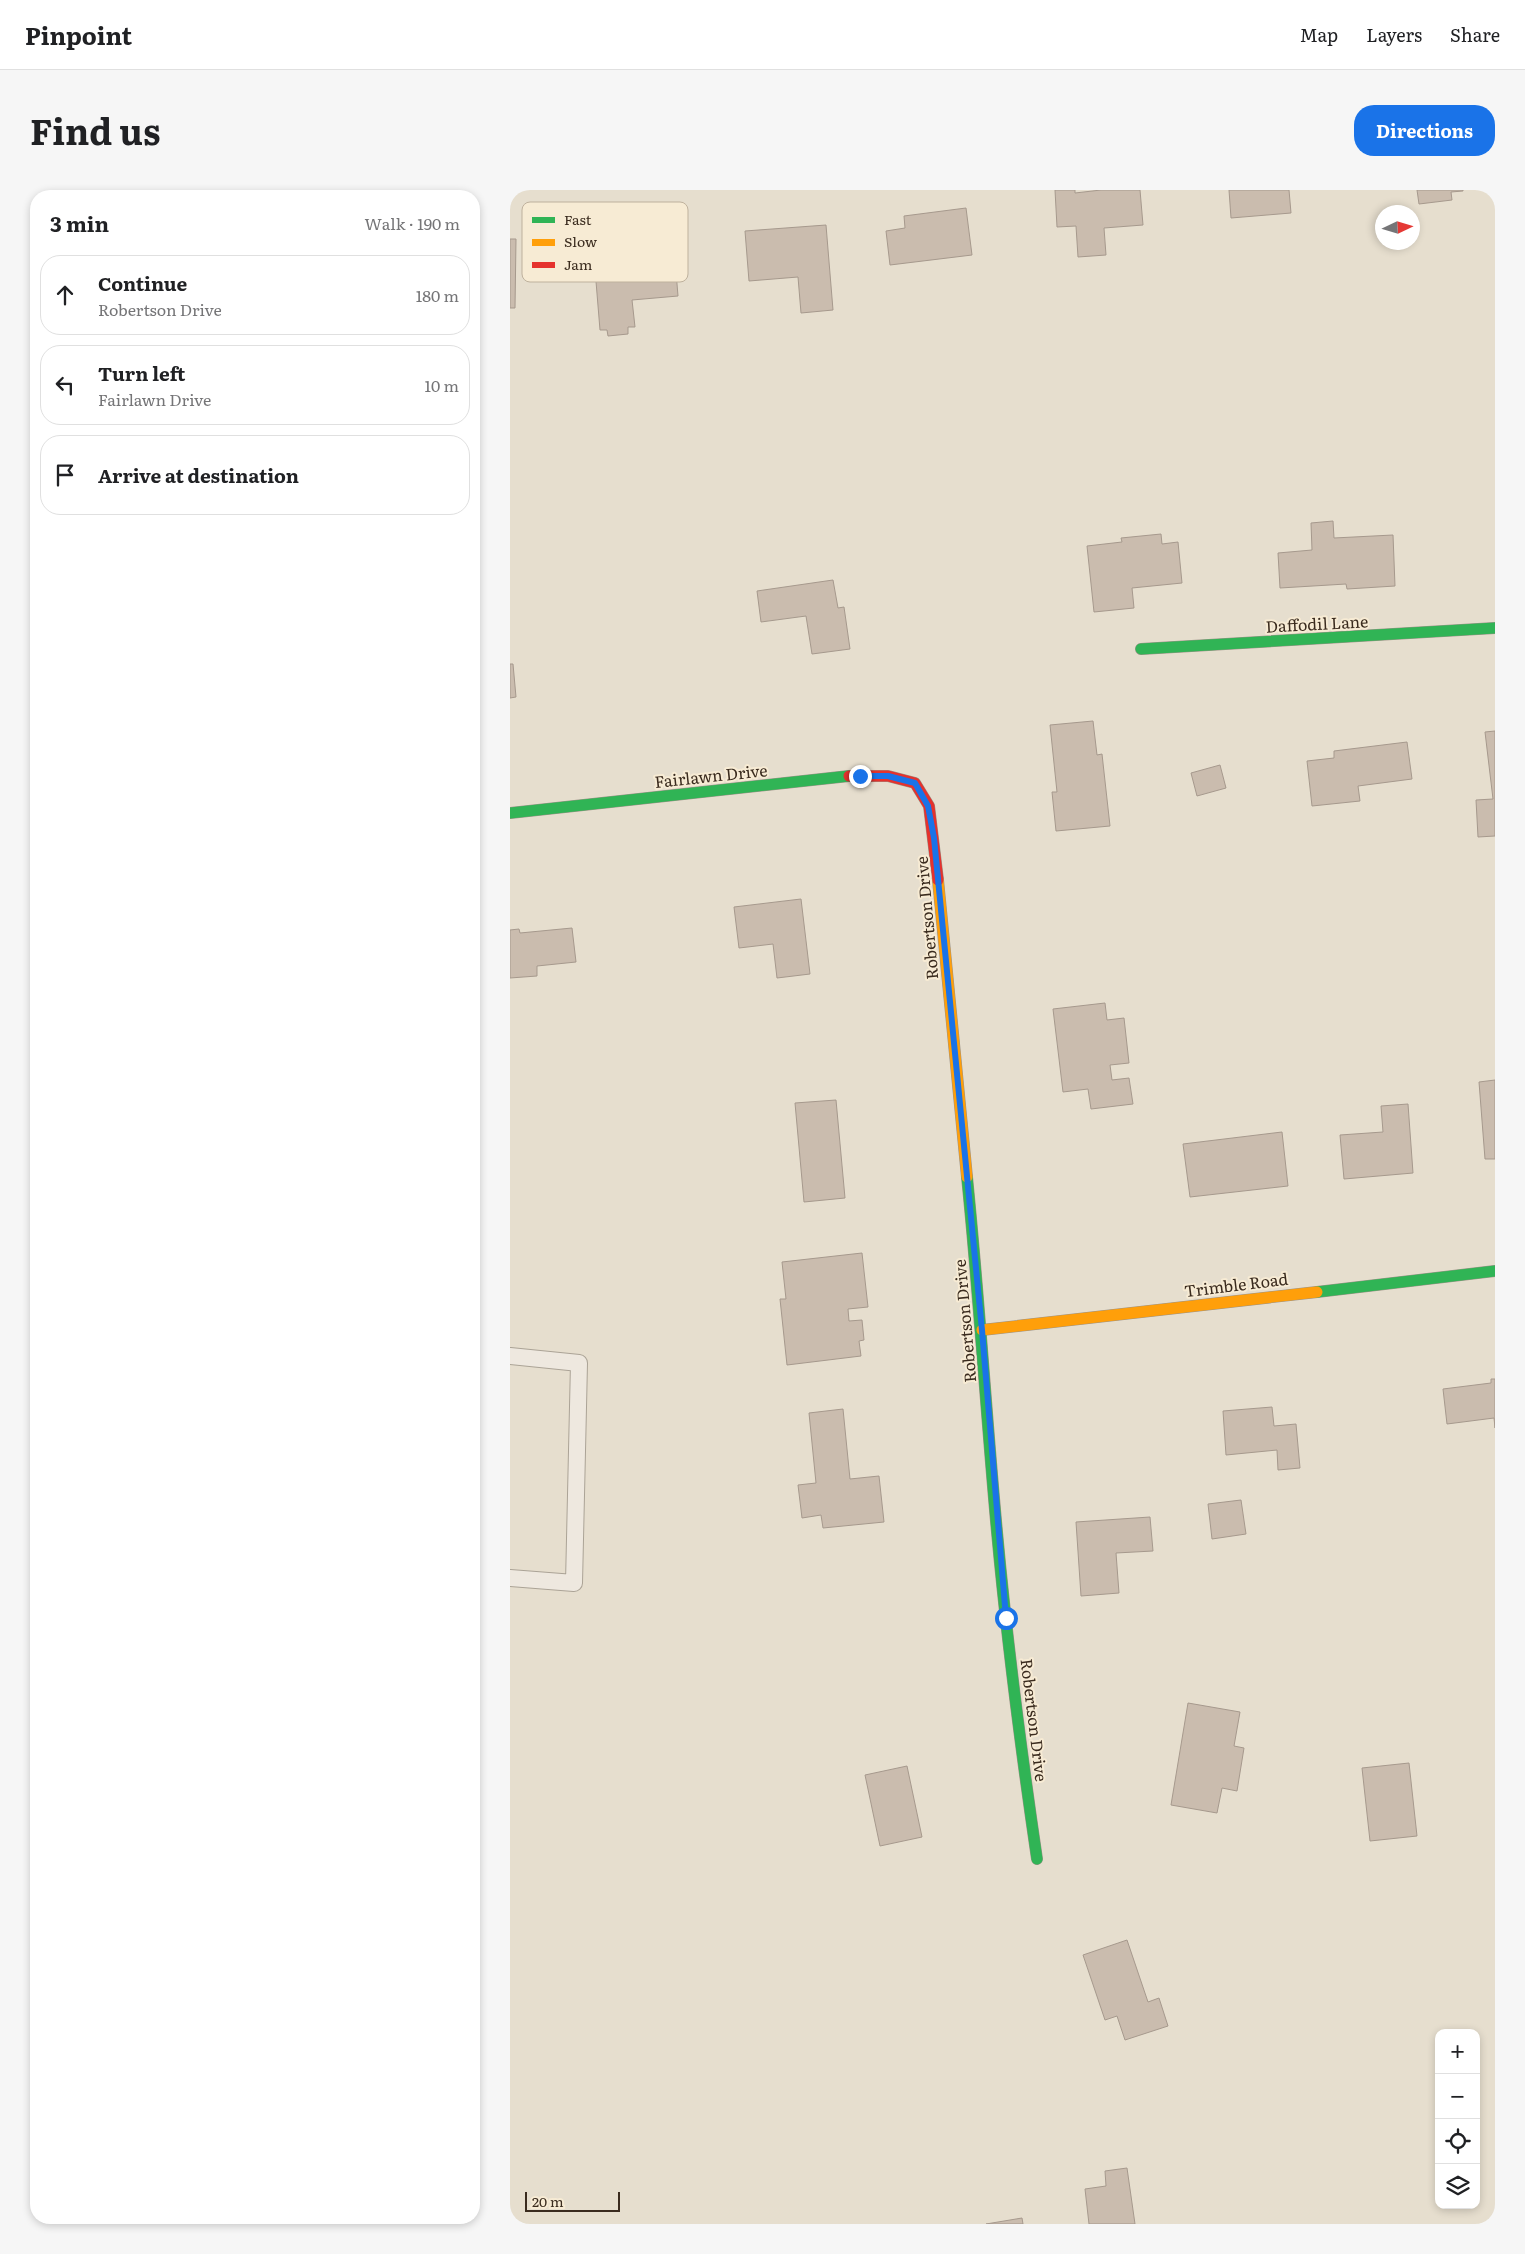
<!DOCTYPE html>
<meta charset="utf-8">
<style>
:root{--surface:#fff;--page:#f6f6f6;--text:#202124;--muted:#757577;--line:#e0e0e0;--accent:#1a73e8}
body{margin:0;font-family:Literata,serif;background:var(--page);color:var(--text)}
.controls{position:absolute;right:15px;bottom:15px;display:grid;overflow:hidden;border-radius:10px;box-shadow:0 2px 8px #0003}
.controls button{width:45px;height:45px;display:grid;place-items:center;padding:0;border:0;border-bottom:1px solid var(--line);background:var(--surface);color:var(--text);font:25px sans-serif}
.compass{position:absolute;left:865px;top:15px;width:45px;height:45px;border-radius:50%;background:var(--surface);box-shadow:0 2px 8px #0003;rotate:86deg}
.scale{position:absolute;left:15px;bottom:12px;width:95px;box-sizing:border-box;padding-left:5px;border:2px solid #3a2b1e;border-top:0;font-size:14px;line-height:18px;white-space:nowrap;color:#3a2b1e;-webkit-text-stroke:4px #f7ebd4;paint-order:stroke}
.stop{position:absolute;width:15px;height:15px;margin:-11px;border:4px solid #1a73e8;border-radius:50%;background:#fff}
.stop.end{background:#1a73e8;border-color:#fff;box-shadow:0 1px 5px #0008}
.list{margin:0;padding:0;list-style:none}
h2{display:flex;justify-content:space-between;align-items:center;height:65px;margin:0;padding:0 20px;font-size:21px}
h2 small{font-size:16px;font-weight:400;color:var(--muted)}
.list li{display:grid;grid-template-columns:32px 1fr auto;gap:15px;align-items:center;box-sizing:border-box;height:80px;margin:0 10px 10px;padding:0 10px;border:1px solid var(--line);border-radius:20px}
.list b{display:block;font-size:19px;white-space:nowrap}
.list p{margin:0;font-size:16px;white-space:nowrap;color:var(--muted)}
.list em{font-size:16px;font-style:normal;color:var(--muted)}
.icon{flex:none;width:28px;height:28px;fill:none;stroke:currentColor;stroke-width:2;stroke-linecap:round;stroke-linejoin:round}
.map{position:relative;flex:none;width:985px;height:2034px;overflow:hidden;border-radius:20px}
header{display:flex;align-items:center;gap:30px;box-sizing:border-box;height:70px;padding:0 25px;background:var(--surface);border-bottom:1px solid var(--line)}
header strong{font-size:24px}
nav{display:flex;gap:28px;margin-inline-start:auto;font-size:18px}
.intro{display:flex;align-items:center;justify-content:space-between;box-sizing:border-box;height:120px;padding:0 30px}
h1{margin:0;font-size:35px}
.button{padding:12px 22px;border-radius:20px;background:var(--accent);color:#fff;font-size:18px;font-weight:700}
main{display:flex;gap:30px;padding:0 30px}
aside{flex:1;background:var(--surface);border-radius:20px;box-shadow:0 2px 8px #0003}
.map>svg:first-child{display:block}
.building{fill:#cabcae;stroke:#a6998d}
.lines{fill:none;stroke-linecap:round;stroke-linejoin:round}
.lane-casing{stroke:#aba396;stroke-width:18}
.fast-casing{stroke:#9b9287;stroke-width:12}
.slow-casing{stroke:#9b9287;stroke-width:12}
.jam-casing{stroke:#9b9287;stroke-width:12}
.lane{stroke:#eee8df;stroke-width:16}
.fast{stroke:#30b455;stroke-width:11}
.slow{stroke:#ff9f0a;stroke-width:11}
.jam{stroke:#e5322d;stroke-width:11}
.route{stroke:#1a73e8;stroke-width:6}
.labels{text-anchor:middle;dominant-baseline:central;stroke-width:4;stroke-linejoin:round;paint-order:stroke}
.street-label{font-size:16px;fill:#3a2b1e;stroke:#f7ebd4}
.key{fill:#f7ebd4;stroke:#beb19d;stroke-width:1}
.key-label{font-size:14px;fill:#3a2b1e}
</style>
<header>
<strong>Pinpoint</strong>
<nav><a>Map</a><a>Layers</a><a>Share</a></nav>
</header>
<div class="intro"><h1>Find us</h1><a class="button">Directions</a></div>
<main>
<aside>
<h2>3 min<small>Walk · 190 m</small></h2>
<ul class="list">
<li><svg class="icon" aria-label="ahead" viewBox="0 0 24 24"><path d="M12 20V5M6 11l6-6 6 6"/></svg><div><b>Continue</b><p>Robertson Drive</p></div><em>180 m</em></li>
<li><svg class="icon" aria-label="left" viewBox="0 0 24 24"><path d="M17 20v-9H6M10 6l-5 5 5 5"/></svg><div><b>Turn left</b><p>Fairlawn Drive</p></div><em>10 m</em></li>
<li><svg class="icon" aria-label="arrive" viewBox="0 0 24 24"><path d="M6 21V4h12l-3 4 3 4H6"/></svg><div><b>Arrive at destination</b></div></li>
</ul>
</aside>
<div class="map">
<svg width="985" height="2034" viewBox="0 0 985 2034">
<rect width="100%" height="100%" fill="#e6dece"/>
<path class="building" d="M545,0h20v3l26,-3h39l3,35 -39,3 2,27 -28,2 -2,-31 -19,1z
M719,0h60l2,23 -60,5z
M907,0h46v1l-12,1 1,8 -33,4z
M456,18l6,47 -82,10 -4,-34 19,-3 -1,-12z
M316,35l7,85 -32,3 -3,-36 -49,4 -4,-50z
M0,49h6l-1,69h-5z
M124,51v9l40,-3 4,49 -46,4 3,27h-7v7l-20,2 -1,-6h-7l-7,-85z
M823,331l1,17 59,-3 2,51 -48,3 -1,-5 -66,4 -2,-35 34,-3 -1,-27z
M651,344l1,10 16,-2 4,41 -50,5 2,20 -40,4 -7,-66 35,-4 -1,-4z
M323,390l5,28 6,-1 6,42 -38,5 -6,-38 -45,6 -4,-31z
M0,474h3l3,33 -6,1z
M583,531l4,34 5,-1 8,72 -54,5 -4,-39h5l-7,-67z
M985,541v105l-17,1 -2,-37 17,-1 -8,-67z
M897,552l5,37 -54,7 2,15 -48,5 -5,-45 27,-3v-7z
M710,575l6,23 -29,8 -6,-23z
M291,709l9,75 -33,4 -4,-34 -34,4 -5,-41z
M62,738l4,34 -39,4v10l-27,2v-48l9,-1 1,4z
M595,813l2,17 17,-2 5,45 -19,2 2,15 17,-2 4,26 -42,5 -3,-20 -25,3 -10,-83z
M985,890v79h-10l-6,-77z
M326,910l9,98 -41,4 -9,-99z
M898,914l5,69 -69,6 -4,-44 43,-3 -2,-26z
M772,942l6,54 -98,11 -7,-53z
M352,1063l6,54 -20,2 1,12 13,-1 2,20 -5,1 2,15 -74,9 -7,-66h6l-4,-37z
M981,1189h4v49l-1,-10 -47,6 -4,-35 48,-6z
M762,1217l2,19 22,-2 4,44 -22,2 -1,-20 -51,5 -3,-44z
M333,1219l7,70 29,-3 5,46 -61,6 -2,-13 -19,3 -4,-33 18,-2 -7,-70z
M731,1310l5,34 -34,5 -4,-35z
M640,1327l3,34 -37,2 3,40 -38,3 -5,-74z
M678,1513l52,9 -6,34 10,2 -7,43 -15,-3 -5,25 -46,-8z
M899,1573l8,73 -47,5 -8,-73z
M397,1576l15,71 -42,9 -15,-71z
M617,1750l21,62 11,-4 9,28 -43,14 -8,-24 -12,4 -22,-65z
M617,1978l8,56h-46l-4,-35 21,-3 -1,-15z
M512,2028l1,6h-37z"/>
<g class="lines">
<defs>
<path id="lane" d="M0,1166l69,7 -5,220 -64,-5"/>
<path id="fast" d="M631,459l354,-21
M0,623l339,-37
M457,987c12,118 19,236 30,355 10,109 24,218 40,327
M807,1102l178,-21"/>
<path id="slow" d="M428,690l29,297
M472,1140l335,-38"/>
<path id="jam" d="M339,586h39l27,7 14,23 9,74"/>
</defs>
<use href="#lane" class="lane-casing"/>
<use href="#fast" class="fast-casing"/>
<use href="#slow" class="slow-casing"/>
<use href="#jam" class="jam-casing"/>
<use href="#lane" class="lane"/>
<use href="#fast" class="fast"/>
<use href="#slow" class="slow"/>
<use href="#jam" class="jam"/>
</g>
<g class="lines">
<path class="route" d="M350,586h28l27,7 13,23 6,32 48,492 24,288"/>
</g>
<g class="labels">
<g class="street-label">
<text transform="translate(807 433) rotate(-3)">Daffodil Lane</text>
<text transform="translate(201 585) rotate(-6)">Fairlawn Drive</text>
<text transform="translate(416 728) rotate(-95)">Robertson Drive</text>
<text transform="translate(726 1094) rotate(-7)">Trimble Road</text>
<text transform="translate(454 1131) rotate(-95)">Robertson Drive</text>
<text transform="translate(525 1530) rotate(83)">Robertson Drive</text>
</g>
</g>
<rect x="12" y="12" width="166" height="80" rx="8" class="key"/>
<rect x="22" y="27" width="23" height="6" fill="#30b455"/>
<rect x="22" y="49" width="23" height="7" fill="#ff9f0a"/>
<rect x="22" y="72" width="23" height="6" fill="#e5322d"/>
<g class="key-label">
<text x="54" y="35">Fast</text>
<text x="54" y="57">Slow</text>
<text x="54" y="80">Jam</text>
</g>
</svg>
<div class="controls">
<button>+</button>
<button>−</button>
<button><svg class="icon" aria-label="locate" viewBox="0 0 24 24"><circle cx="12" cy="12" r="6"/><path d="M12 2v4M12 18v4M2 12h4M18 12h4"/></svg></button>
<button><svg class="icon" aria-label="layers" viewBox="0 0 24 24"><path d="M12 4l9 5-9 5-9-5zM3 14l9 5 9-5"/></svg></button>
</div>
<svg class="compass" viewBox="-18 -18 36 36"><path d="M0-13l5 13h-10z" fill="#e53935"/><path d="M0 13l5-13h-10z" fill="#757577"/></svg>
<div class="scale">20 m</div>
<div class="stop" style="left:496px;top:1428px"></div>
<div class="stop end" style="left:350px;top:586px"></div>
</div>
</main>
